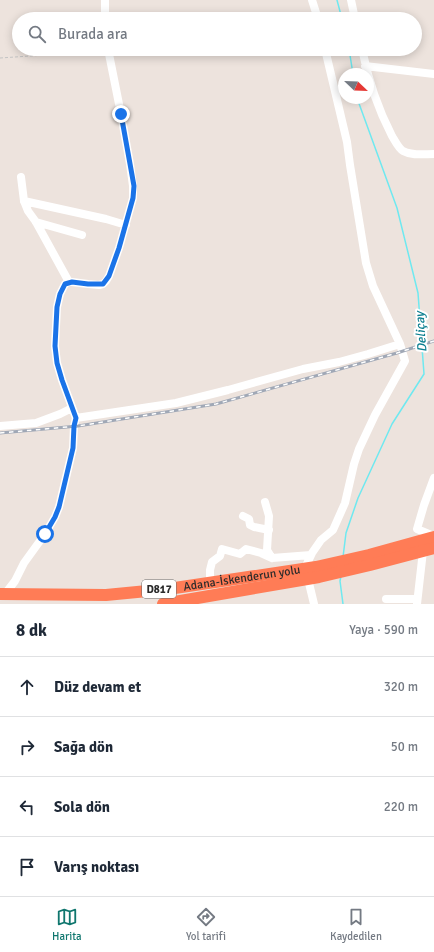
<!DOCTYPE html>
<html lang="tr">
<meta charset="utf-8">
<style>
:root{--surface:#fff;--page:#f6f6f7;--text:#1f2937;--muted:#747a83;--line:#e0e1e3;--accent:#0f766e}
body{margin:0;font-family:Signika,sans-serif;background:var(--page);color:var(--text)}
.compass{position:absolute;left:338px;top:68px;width:36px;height:36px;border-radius:50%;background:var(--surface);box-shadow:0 2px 10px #0003;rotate:113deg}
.stop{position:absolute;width:12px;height:12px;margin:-9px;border:3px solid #1a73e8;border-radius:50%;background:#fff}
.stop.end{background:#1a73e8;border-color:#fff;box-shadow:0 1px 4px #0008}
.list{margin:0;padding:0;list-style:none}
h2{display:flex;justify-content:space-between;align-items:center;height:52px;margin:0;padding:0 16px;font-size:17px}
h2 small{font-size:13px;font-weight:400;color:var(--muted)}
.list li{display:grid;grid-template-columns:26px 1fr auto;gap:12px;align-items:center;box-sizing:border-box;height:60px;padding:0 16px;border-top:1px solid var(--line)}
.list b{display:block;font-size:15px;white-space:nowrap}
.list em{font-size:13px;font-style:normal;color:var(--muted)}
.icon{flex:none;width:22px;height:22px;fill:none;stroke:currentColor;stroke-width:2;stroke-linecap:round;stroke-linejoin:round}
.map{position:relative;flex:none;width:434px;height:604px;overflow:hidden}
.search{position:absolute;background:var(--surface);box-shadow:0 2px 10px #0003;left:12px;right:12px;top:12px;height:44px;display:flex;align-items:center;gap:10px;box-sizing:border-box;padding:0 14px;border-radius:22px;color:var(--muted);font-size:15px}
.sheet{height:292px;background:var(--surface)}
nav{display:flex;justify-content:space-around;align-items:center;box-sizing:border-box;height:56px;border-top:1px solid var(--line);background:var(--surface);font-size:11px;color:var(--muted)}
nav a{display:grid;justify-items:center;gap:2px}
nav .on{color:var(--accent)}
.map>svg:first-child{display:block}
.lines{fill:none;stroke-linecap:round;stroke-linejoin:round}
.stream{stroke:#6fe9f0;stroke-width:1.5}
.path{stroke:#c4c4c4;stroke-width:1;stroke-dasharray:3 2;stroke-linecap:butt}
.minor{stroke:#fff;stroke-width:8}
.highway{stroke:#ff7c56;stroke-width:12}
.rail-casing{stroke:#a0a8b6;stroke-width:3}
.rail{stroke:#fff;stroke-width:1.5;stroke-dasharray:4.5;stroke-linecap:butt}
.route{stroke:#1a73e8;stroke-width:5}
.labels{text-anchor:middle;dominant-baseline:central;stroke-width:4;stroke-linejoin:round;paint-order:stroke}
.shield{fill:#fff;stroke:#6b6b6b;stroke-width:1}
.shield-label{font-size:11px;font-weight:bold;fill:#2b2b2b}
.street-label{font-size:12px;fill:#2b2b2b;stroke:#fff}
.water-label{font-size:13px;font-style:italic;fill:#0c7f90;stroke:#fff}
</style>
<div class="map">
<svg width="434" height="604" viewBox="0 0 434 604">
<rect width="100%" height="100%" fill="#ede3dd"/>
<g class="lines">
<path class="stream" d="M337,0l5,19
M349,49l4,25
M343,557l3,-24 12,-35 34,-74 32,-50 -6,-81 -21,-85 -40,-110
M341,576l-1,5 3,23"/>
<path class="path" d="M0,58l45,-3 17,-6"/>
<path class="minor" d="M105,0v19
M312,0l6,19
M351,0l4,19
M362,49c6,30 16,60 30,87 3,5 7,13 11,15 9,5 21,3 31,3
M365,66l69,8
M21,177l3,24 4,10 8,11 33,60
M24,201l82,18 20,6
M36,222l46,13
M76,418l100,-15 52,-13 75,-21 36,-7 29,-8 32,-10
M0,426l36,-3 24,-9 12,-6
M434,478l-10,27 -7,24 17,7
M265,502l4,14 -2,34 5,8 39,-3
M243,516l6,3 1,6 4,2 15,3
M305,568l7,-15 9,-13 12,-10 12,-27 9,-39 5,-15 16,-34 30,-54 -5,-17 -27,-58 -7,-23 -16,-98 -3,-23 -22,-93
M308,579l6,25
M210,582v-12l2,-8 8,-6 2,-7 18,5 6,-5 15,4 11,5
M5,594l10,-13 9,-18 21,-29 10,-17 4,-10 14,-59 1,-22 2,-8 -14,-38 -5,-17 -2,-17 2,-39 3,-13 5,-10 4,-2h3l16,2 11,1 4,-1 3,-3 3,-5 10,-28 14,-50v-12l-3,-22 -9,-50 -13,-65
M386,599h31
M417,604l6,-53"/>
<g class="highway">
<path id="s1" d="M0,594l106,1 62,-6 148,-22 53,-12 65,-18"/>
<path d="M163,604l156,-27 51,-12 64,-17"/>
</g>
<defs>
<path id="rail" d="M0,433l78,-7 138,-22 181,-51 37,-12"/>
</defs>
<use href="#rail" class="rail-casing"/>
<use href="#rail" class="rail"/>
</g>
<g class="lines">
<path class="route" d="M45,534l10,-17 4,-10 14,-59 1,-22 2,-8 -14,-38 -5,-17 -2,-17 2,-39 3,-13 5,-10 7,-2 16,2h15l6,-8 10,-28 14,-50 1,-12 -13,-72"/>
</g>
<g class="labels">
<rect class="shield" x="142" y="580" width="34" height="18" rx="3"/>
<g class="shield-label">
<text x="159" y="589">D817</text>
</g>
<g class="street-label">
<text stroke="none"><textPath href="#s1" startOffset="243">Adana-İskenderun yolu</textPath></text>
</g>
<g class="water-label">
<text transform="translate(421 332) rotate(-94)">Deliçay</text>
</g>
</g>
</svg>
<svg class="compass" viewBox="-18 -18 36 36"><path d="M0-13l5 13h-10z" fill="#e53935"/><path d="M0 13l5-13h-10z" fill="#747a83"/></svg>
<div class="stop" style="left:45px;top:534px"></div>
<div class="stop end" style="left:121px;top:114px"></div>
<div class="search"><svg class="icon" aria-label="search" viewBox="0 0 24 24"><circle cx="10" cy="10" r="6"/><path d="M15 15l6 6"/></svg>Burada ara</div>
</div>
<section class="sheet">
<h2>8 dk<small>Yaya · 590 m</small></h2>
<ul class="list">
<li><svg class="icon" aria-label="ahead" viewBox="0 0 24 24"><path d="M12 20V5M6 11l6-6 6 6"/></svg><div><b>Düz devam et</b></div><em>320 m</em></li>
<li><svg class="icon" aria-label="right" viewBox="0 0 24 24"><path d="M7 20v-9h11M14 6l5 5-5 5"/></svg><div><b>Sağa dön</b></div><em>50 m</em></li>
<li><svg class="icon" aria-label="left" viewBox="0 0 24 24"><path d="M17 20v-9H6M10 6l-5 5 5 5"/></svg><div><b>Sola dön</b></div><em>220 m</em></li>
<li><svg class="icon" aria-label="arrive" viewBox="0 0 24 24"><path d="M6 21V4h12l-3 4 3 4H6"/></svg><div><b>Varış noktası</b></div></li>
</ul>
</section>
<nav>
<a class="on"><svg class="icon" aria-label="map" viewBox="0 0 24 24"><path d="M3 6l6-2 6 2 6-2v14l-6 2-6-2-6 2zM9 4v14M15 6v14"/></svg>Harita</a>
<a><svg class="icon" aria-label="directions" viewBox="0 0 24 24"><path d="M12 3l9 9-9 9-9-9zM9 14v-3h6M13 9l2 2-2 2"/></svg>Yol tarifi</a>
<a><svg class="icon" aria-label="saved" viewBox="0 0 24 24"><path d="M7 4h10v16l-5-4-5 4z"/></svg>Kaydedilen</a>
</nav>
